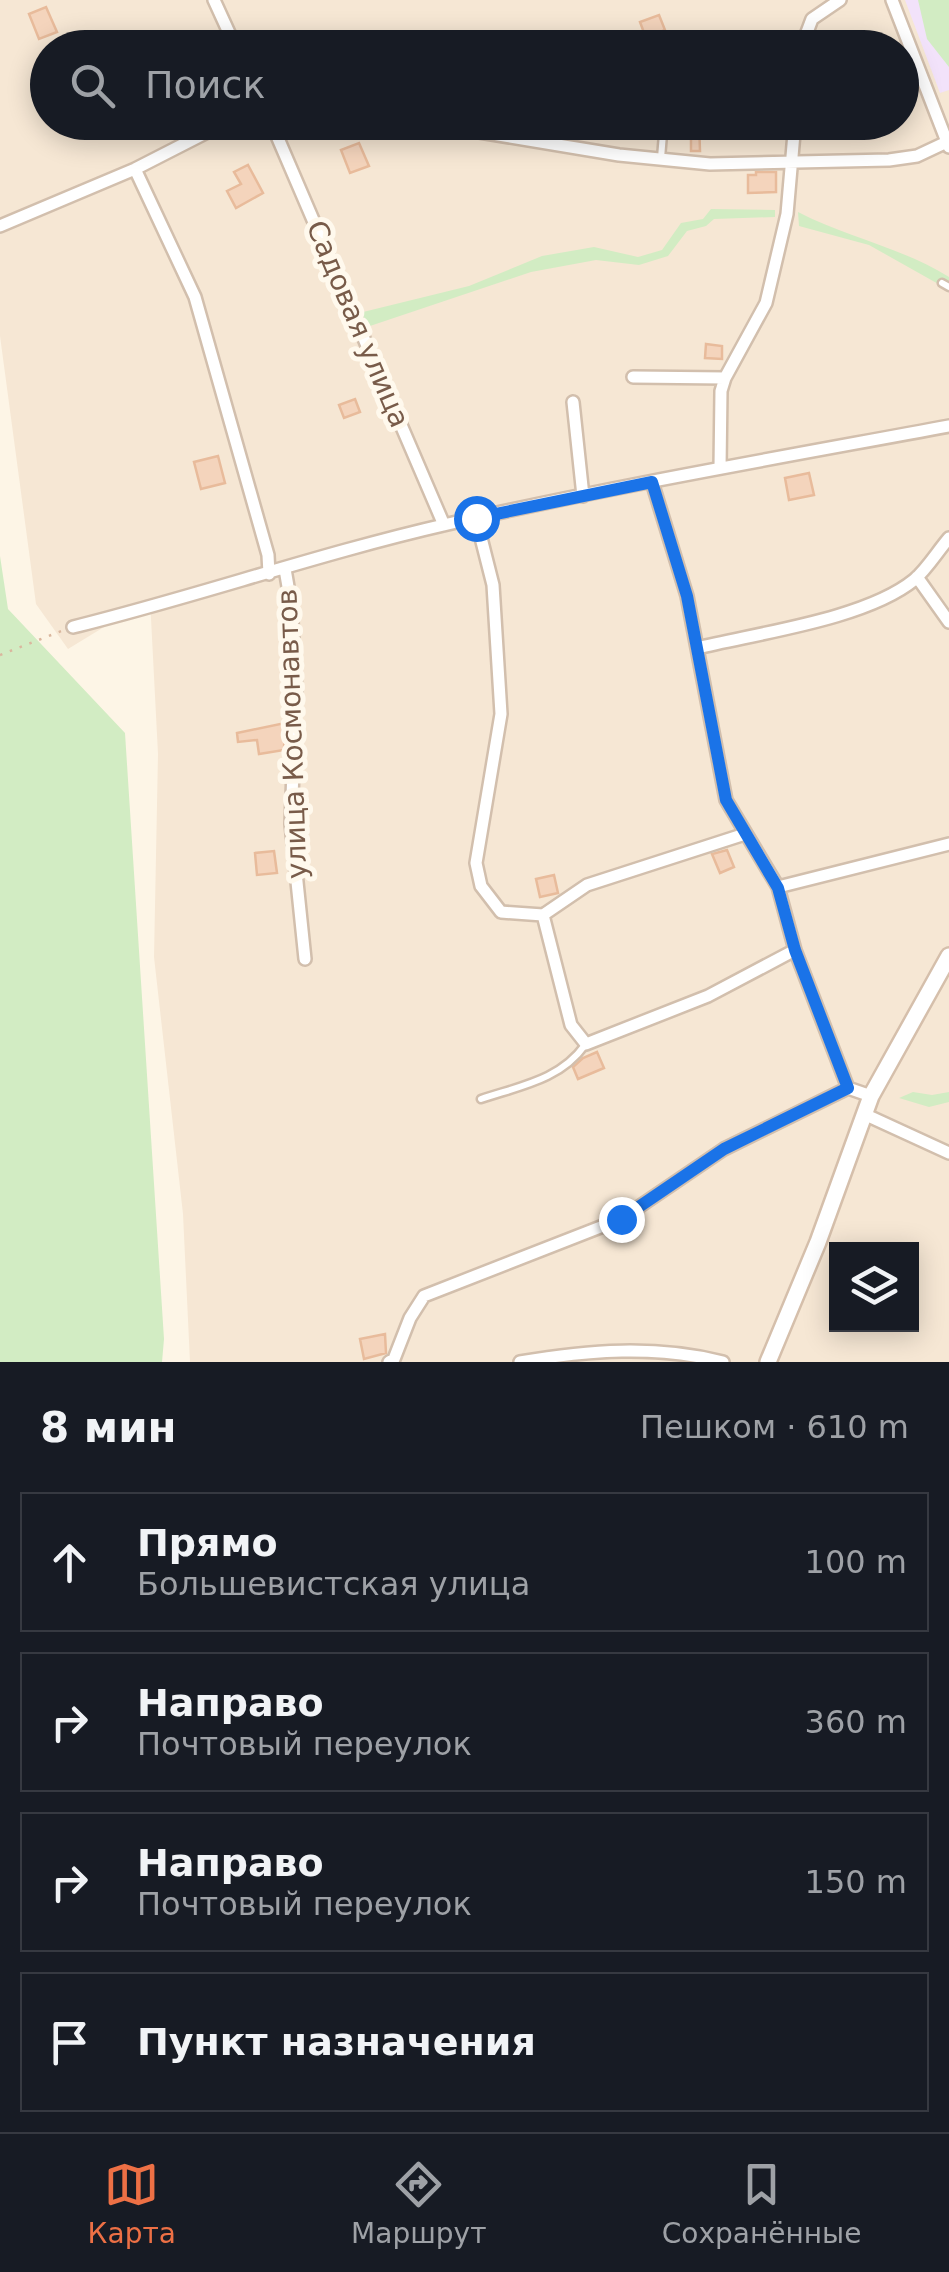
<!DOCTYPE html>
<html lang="ru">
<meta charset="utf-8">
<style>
:root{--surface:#171b24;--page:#20242c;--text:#f1f3f6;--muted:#9ea1a6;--line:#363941;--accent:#ed7045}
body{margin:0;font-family:"DejaVu Sans",sans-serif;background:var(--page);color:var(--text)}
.controls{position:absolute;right:30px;bottom:30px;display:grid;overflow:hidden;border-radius:0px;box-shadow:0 5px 25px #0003}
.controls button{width:90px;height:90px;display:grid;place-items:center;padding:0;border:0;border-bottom:2px solid var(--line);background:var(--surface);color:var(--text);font:50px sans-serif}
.stop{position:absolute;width:30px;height:30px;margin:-22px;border:8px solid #1a73e8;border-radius:50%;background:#fff}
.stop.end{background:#1a73e8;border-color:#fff;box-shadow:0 2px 10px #0008}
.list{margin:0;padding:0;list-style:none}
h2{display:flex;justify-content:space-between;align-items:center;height:130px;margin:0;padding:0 40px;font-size:42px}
h2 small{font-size:32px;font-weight:400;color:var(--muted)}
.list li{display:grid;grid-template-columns:65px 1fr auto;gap:30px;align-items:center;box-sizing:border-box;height:140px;margin:0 20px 20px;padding:0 20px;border:2px solid var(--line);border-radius:0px}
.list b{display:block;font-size:38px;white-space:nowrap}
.list p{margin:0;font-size:32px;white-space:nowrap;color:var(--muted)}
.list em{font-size:32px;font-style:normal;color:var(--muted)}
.icon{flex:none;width:55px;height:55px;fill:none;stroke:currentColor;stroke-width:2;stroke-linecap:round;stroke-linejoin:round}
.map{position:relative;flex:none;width:949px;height:1362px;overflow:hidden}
.search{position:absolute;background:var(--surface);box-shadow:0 5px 25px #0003;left:30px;right:30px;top:30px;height:110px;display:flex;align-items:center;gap:25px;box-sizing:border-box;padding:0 35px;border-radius:55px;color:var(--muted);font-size:38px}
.sheet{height:770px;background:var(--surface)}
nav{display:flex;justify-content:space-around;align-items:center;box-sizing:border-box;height:140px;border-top:2px solid var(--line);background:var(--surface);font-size:28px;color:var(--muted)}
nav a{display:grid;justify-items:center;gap:5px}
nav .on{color:var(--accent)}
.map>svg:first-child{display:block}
.residential{fill:#f6e7d4;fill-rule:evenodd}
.education{fill:#f2e2fa}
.green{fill:#d2ecc3}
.building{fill:#f4d4bc;stroke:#e8bb9b;stroke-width:2.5}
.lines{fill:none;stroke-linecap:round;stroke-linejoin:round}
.service-casing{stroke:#d2bfad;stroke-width:11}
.minor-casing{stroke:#d2bfad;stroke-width:16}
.secondary-casing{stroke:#d5bfab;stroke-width:20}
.path{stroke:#dab79e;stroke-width:2.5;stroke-dasharray:2.5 8;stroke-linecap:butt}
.service{stroke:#fff;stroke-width:6}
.minor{stroke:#fff;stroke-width:11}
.secondary{stroke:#fff;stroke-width:15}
.route{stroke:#1a73e8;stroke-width:12}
.labels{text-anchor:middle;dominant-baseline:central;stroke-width:10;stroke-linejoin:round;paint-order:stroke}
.street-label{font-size:28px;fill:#785b49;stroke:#fff9ed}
</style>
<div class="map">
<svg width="949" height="1362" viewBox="0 0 949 1362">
<rect width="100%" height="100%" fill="#fdf5e6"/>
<path class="residential" d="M0,0h949v1362h-759l-7,-148 -29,-257 4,-203 -8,-155 -82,50 -32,-45 -36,-268zM48,48h854v74h-854zM836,1250h76v74h-76z"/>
<path class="education" d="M905,0h44v90l-9,3z"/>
<path class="green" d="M918,0h31v67l-22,-28z
M711,209l64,1v7l-61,2 -8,7 -19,5 -19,25 -29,9 -43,-5 -65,12 -164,55 -8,-14 110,-27 73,-30 52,-9 44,10 24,-7 19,-27 22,-4z
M798,212c48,25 105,36 151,65v13l-80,-45 -70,-19z
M0,556l8,53 117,124 39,606 -2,23h-162z
M913,1092l19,3 17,-3v10l-20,5 -30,-9z"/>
<path class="building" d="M46,7l11,25 -18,7 -10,-25z
M659,15l6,15 -19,8 -6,-16z
M691,122h8l1,29h-9z
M359,143l10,23 -19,7 -9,-23z
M248,165l15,28 -27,15 -9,-17 14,-7 -7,-12z
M756,172h20v20l-28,1v-18h8z
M706,344l16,2v13l-17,-1z
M355,399l5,13 -16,6 -5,-13z
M218,456l7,27 -24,6 -7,-27z
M809,473l5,22 -25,5 -4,-22z
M285,723l-1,27 -25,4 -2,-14 -19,2 -1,-9z
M727,850l7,17 -14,6 -8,-19z
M274,851l3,22 -20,2 -2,-22z
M554,875l4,18 -18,4 -4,-18z
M597,1052l7,16 -26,11 -5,-12 10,-9z
M385,1334l1,19 -22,6 -4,-20z"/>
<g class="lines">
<defs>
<path id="service" d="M661,158l3,-36
M942,283l7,4
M481,1099c39,-13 79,-19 104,-54"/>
<path id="minor" d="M214,0l22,48
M892,0l57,147
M801,48l11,-29 28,-19
M271,122l173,403
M273,127l164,-2 182,30 91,9 179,-4 28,-4 32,-15
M135,169l60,128 73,258 1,19
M0,226l135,-57 92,-47
M633,377l92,1
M573,402l10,94
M720,468l1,-77 4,-13 41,-75 21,-89 8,-92
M652,482l35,114 39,204 52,87 17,63 53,138 23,8
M476,518l17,67 8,129 -25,149 5,23 20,26 42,3
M285,569l6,35 5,86 -5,134 14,135
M917,577l32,45
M73,627c125,-31 248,-74 375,-103 166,-38 334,-67 501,-98
M697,648c61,-15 169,-29 217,-68 13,-11 23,-28 35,-42
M778,887l171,-43
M543,915l28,110 15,19 122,-48 87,-46
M543,915l44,-30 158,-51
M864,1114l85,39
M389,1362l5,-3 16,-41 14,-22 197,-77 103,-70 124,-61
M520,1362c68,-12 136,-17 203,0"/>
<path id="secondary" d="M768,1362l50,-120 53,-146 78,-140"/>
</defs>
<use href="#service" class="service-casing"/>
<use href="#minor" class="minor-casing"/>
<use href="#secondary" class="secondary-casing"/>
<path class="path" d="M0,655l64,-25"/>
<use href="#service" class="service"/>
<use href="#minor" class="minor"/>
<use href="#secondary" class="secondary"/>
</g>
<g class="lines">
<path class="route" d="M476,518l176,-36 35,114 39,204 52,88 17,62 53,138 -124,61 -103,70"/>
</g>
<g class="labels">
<g class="street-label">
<text transform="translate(358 324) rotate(67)">Садовая улица</text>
<text transform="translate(292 734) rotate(-92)">улица Космонавтов</text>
</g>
</g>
</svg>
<div class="controls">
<button><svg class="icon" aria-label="layers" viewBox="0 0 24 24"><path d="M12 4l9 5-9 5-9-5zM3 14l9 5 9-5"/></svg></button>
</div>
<div class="stop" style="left:476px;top:518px"></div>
<div class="stop end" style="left:621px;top:1219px"></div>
<div class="search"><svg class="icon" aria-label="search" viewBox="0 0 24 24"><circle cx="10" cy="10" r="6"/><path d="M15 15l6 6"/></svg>Поиск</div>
</div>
<section class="sheet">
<h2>8 мин<small>Пешком · 610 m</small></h2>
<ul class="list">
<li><svg class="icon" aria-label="ahead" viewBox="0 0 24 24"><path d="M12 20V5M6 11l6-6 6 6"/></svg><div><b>Прямо</b><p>Большевистская улица</p></div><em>100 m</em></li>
<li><svg class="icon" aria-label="right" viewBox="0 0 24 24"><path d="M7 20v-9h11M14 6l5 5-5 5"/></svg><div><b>Направо</b><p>Почтовый переулок</p></div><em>360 m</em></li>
<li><svg class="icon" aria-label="right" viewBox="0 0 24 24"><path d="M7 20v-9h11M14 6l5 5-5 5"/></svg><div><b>Направо</b><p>Почтовый переулок</p></div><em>150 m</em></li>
<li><svg class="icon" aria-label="arrive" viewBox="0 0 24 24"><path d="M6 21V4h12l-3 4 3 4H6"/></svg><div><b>Пункт назначения</b></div></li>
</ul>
</section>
<nav>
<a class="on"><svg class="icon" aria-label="map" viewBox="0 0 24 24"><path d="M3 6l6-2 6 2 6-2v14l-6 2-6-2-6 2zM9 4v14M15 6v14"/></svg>Карта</a>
<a><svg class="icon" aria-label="directions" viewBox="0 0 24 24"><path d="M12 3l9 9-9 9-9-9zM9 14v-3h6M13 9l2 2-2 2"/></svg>Маршрут</a>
<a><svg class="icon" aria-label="saved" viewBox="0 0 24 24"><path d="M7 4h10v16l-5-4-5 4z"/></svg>Сохранённые</a>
</nav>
